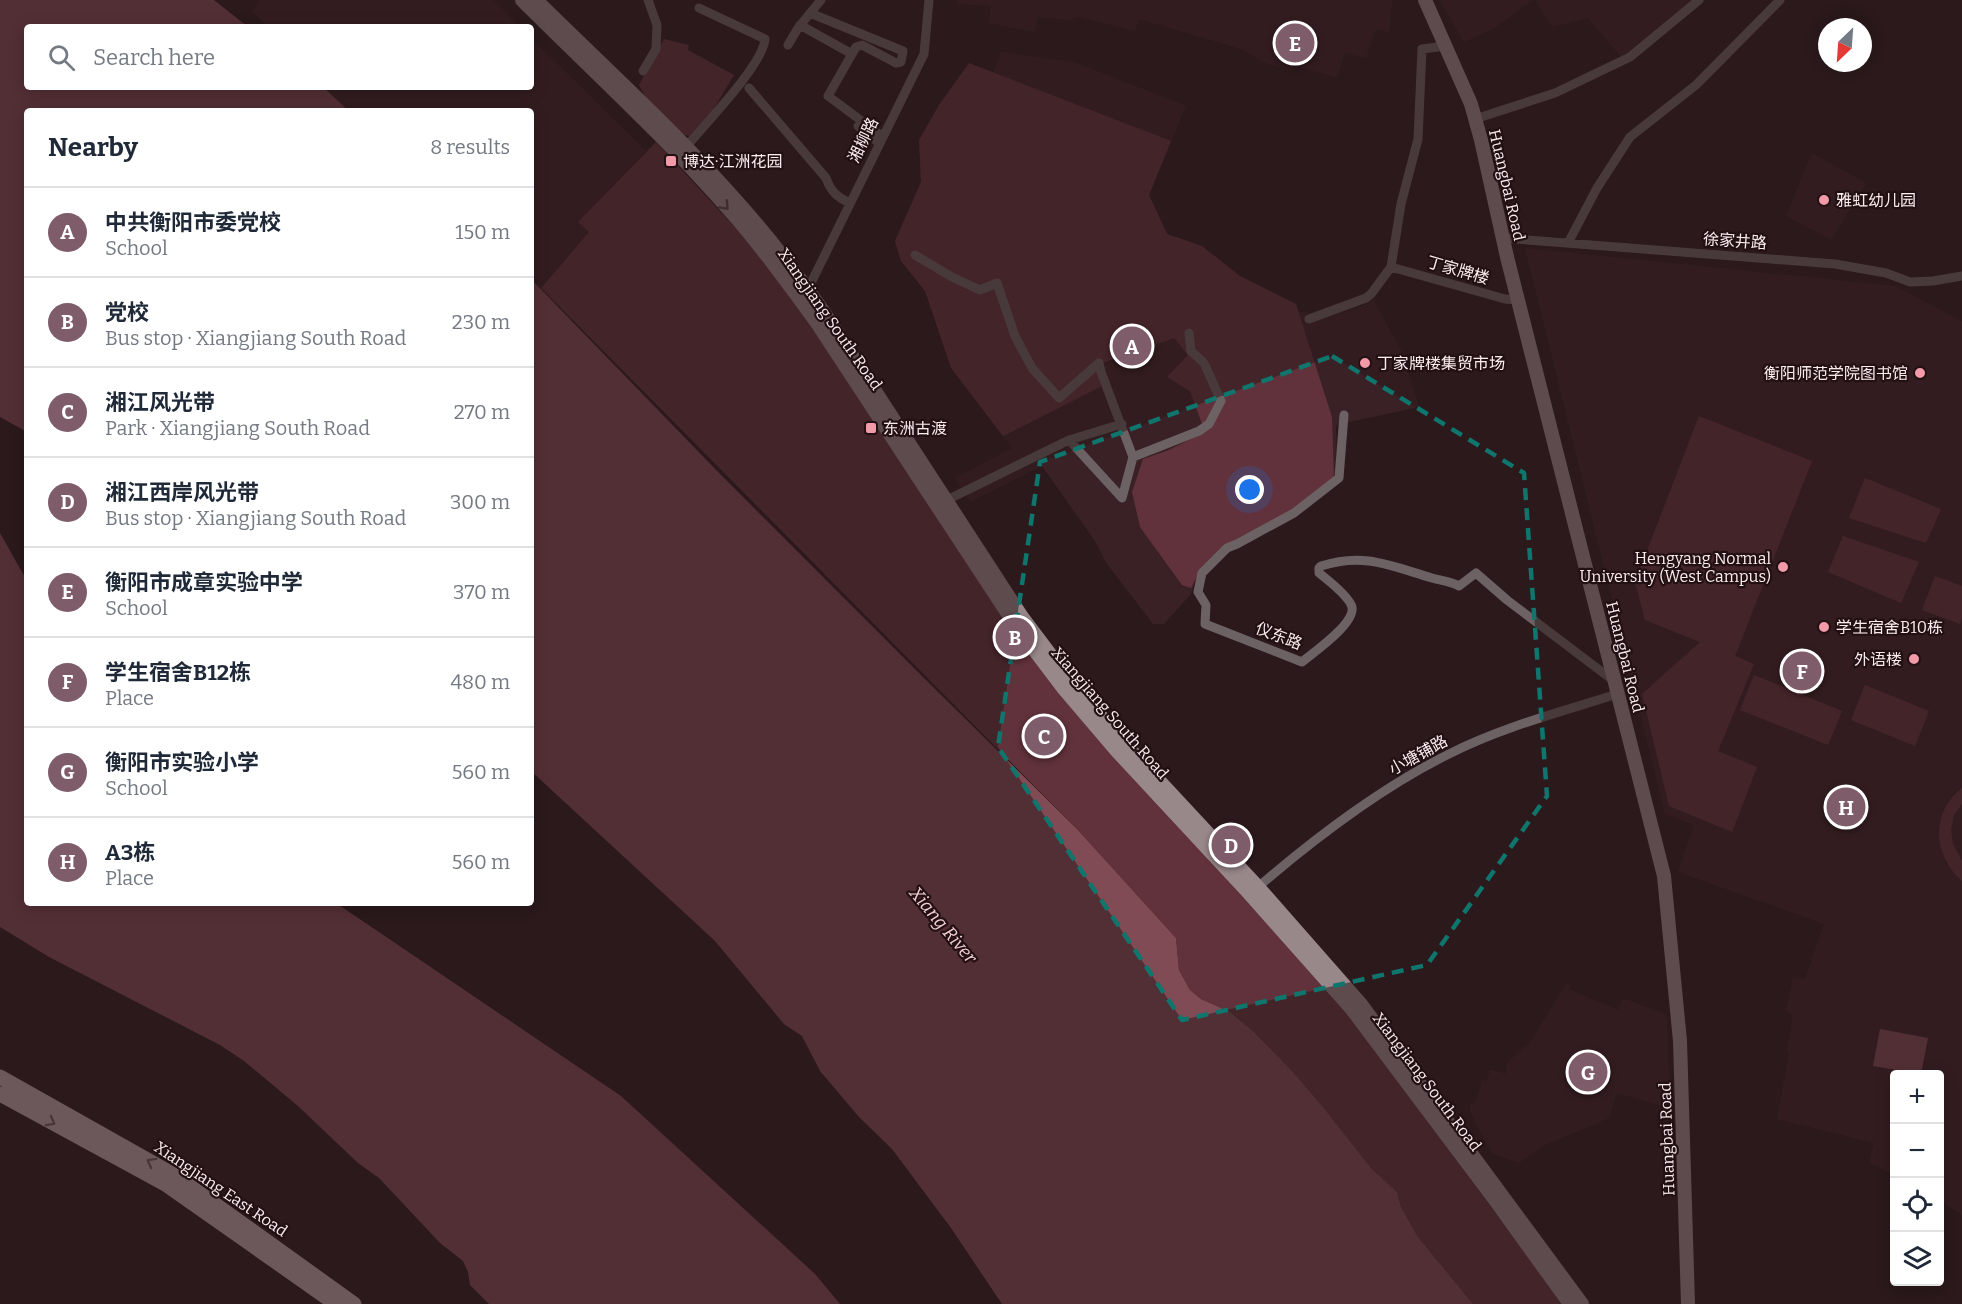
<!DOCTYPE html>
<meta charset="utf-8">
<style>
:root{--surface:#fff;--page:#f2f2f3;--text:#1f2937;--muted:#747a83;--line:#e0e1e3;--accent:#7e5c6a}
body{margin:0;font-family:Bitter,"Noto Sans SC",serif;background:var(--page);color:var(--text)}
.controls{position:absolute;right:18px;bottom:18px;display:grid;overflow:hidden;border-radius:6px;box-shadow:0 3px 15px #0003}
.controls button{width:54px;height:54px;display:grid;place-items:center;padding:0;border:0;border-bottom:2px solid var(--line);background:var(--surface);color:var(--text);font:30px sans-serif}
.compass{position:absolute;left:1818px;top:18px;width:54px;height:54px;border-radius:50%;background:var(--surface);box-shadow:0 3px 15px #0003;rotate:205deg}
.you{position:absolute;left:1250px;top:490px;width:21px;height:21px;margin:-15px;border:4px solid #fff;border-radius:50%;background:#1a73e8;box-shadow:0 0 0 9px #1a73e833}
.badge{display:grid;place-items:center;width:39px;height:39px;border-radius:50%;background:var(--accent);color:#fff;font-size:20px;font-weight:700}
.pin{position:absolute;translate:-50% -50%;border:3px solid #fff;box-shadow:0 2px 6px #0006}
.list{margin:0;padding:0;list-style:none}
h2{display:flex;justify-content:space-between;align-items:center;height:78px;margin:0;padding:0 24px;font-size:26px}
h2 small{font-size:20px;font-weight:400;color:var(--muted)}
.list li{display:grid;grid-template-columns:39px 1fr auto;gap:18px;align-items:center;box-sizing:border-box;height:90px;padding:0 24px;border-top:2px solid var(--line)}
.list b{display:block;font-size:22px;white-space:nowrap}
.list p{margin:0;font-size:20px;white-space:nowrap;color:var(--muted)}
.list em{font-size:20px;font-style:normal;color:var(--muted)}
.icon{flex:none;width:33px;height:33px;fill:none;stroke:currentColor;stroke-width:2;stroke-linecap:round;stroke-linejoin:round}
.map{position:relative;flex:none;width:1962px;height:1304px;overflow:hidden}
.search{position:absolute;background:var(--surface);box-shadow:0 3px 15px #0003;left:24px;top:24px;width:510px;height:66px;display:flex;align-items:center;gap:15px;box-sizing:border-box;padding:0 21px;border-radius:6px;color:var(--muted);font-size:22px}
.panel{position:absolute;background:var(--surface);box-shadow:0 3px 15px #0003;left:24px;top:108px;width:510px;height:798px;border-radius:6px}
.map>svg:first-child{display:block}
.built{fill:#3a2125}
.green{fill:#61323b}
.water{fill:#804b55}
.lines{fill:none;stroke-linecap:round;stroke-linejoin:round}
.street{stroke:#6c6263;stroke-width:9}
.secondary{stroke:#99888a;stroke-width:14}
.primary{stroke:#bba5a8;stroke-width:15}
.oneway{stroke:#584649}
.oneway2{stroke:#6e5a5e}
.marked{fill:none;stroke:#0f766e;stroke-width:4.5;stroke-dasharray:12 8;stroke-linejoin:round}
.poi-dot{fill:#f39aa9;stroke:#221013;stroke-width:2}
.labels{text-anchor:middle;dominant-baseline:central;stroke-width:4.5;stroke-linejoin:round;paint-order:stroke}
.street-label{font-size:16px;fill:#faeced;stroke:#221013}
.poi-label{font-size:16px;fill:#faeced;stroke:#221013;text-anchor:start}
.water-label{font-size:18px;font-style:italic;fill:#f4d0d5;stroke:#221013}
</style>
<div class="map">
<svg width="1962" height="1304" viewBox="0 0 1962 1304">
<rect width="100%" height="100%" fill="#2c191c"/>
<path class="built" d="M260,0h233l27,27h-252l-16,-16z
M957,0h438l-3,2 -3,30 -9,-2 -5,1 -9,27 -21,-5 -8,25 -43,-13 -2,6 -29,-9 -22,-13 -102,-30 -4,12 -56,-14 -6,1 -2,2 -33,-3 -4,15 -45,-9 2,-17 -34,-2z
M1442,0h91l-42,30 -27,12 -24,-41z
M1535,0h162l-75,58 -34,-40 -36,9z
M531,38l115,113 -67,71 10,10 -48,56 -10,-9v-168h-182l-26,-24h208z
M1001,52l76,11 109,43 -37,89 19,39 34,12 38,30 56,28 4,9 6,-3 4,13 50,-16 11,-5 2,-3 29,53 17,55 -83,18 1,43 -3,11 -134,90 -9,25 -27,30h-11l-46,-60 -12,-23 -53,-75 -72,36 -15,-24 57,-30 -61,-80 -26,-77 -24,-30 -6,-20 26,-59 -2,-42 20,-35 30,-42 24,9z
M1812,153l54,30 -35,57 -45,-24z
M1525,248l370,38 67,35v894l-22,-15v-126h-46v101l-25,-12 5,-20 -97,-24 12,-64 -2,-4 6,-36 -7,-4 7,-33 12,1 19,-55 -146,-52 16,-47 -29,-11z
M1566,984l4,1 -1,4 49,21 5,-12 44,17 3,93 -53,-15 -8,25 -66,28 -24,17 -26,-9 -18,-32 -6,-16 7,-5 6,-21 5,1 3,-12 16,5 1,-11 24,-22z"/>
<path class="green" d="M664,39l25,6 -1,5 46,25 -21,35 -24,26 -7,-2 -35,-34 -8,-15z
M969,63l202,78 -22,54 18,39 35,12 38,30 56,28 36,113 2,62c-15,11 -29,25 -45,34 -43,25 -74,26 -98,75l-9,-3 -42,-58 -8,-35 11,-33 26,-9 36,-18 -15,-41 -23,-14 21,-22 -14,-17 -72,25 8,19 -107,54 -52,-68 -26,-77 -24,-30 -6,-20 26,-59 -2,-42 20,-35z
M656,142l107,116 38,53 188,285 234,279 121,134 189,255 28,40h-88l-55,-67 -17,-30 -4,-15 -26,-24 -48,-61 -29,-34 -40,-41 -24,-20 -29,-13 -11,-9 -11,-20 -3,-32 -99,-109 -536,-541 48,-56 -11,-10z
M1699,416l113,45 -77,195 19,8 -36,87 39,16 -25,65 -63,-26 -27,-112 58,-52 -55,-22 -10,-38z
M1865,478l76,31 -15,34 -77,-25z
M1843,536l76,26 -18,41 -73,-31z
M1935,576l27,10v31l-2,7 -38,-14z
M1754,675l88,36 -14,34 -88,-35z
M1865,685l64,26 -14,35 -64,-26z
M1962,788v16l-8,11 -3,14 2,15 9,17v20c-29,-26 -32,-68 0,-93z"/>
<path class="water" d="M0,0h214l34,27h-221v60h296l26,24h-322v321l-27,-15z
M531,279l190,196 207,207 149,147 99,109 3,32 11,20 11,9 29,13 24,20 40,41 29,34 48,61 26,24 4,15 17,30 55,67h-471l-51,-76 -59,-79 -33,-32 -39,-46 -18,-35 -18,-12 -69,-83 -184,-170z
M0,533l27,48v322h309l285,193 194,178 25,30h-351l-19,-19 -2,-13 -5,-11 -23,-18 -61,-65 -21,-15 -60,-57 -54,-45 -24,-16 -171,-88 -49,-30z
M1880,1029l48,9 -7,36 -48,-8z"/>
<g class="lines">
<path class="street" d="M810,13l93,38 -2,11 -5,1 -34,-18 -6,2 -28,49 54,40
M800,25l52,29
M788,45l10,-17 23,-28
M643,71l13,-22 1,-24 -9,-25
M749,88l77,90c5,14 11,19 24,25
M1475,119l80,-26 75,-36 69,-57
M858,126l21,17
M686,147c18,-22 77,-82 79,-108l-66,-31
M1503,238l332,26 51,9 24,9 23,-1 29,-5
M1568,243l29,-55 33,-51 66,-52 84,-85
M915,255l37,22 28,13 17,-7 18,53 17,32 27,30 40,-35
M1391,267l114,32 13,1
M808,289l116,-235 5,-54
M1309,319l57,-21 5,-4 20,-27 10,-63 17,-65 4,-90 24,-3
M1099,363l2,9 32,85 66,-26 10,-7 12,-23 -17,-38 -13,-12 -2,-18
M1344,415l-5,63 -45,35 -57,31 -10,4 -25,25 -4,19 8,13 -1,19 97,38c12,-10 53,-38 50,-55 -3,-10 -24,-27 -33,-34v-5l2,-2c43,-14 70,0 111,12 10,3 18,3 27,8l17,-13 31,27 107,81
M1069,440l53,58 11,-41
M945,501l124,-61 53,-16
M1258,887c57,-49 124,-100 191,-133 53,-27 112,-42 168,-60"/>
<path class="secondary" d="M522,0c69,69 145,138 209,212 30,34 57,71 84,108l199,303 50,66 52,61 130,140 105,118 144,192 75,104
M536,0c69,68 142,134 206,207 29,33 56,68 81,104l199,306 49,65 53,61 134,144 102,116 222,301
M1425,0l46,104 10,36 26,117 157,619 16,165 8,263"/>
<path class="primary" d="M0,1077l174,98 180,129
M0,1094l167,91 169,119"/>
</g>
<defs><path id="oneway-chevron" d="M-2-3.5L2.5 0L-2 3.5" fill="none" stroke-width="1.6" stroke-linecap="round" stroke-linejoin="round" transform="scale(1.5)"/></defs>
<use class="oneway" href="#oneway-chevron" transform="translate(725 206) rotate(47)"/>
<g class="oneway2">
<use href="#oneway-chevron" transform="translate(51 1122) rotate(29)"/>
<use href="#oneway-chevron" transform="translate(151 1162) rotate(-151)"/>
</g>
<path d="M0 0H1962V1304H0ZM1332,356l192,117 23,323 -120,169 -245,55 -184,-273 42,-285z" fill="#2c191c" fill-opacity=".55" fill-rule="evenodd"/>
<path class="marked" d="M1332,356l192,117 23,323 -120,169 -245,55 -184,-273 42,-285z"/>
<g class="poi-dot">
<rect x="665" y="155" width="12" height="12" rx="3"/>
<circle cx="1824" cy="200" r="6"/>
<circle cx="1365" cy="363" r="6"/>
<circle cx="1920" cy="373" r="6"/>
<rect x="865" y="422" width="12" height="12" rx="3"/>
<circle cx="1783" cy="567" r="6"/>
<circle cx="1824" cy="627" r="6"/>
<circle cx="1914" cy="659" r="6"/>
</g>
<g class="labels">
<g class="street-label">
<text transform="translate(863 140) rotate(-64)">湘柳路</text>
<text transform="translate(1507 185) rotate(77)">Huangbai Road</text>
<text transform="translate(1735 241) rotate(4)">徐家井路</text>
<text transform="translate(1458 270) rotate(16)">丁家牌楼</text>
<text transform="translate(830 319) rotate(55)">Xiangjiang South Road</text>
<text transform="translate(1279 636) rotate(21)">仪东路</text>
<text transform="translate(1625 657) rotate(76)">Huangbai Road</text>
<text transform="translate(1110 713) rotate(49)">Xiangjiang South Road</text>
<text transform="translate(1418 755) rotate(-29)">小塘铺路</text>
<text transform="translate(1427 1082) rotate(53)">Xiangjiang South Road</text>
<text transform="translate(1667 1139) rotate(-92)">Huangbai Road</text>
<text transform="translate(221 1189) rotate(34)">Xiangjiang East Road</text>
</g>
<g class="poi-label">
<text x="683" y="161">博达·江洲花园</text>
<text x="1836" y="200">雅虹幼儿园</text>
<text x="1377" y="363">丁家牌楼集贸市场</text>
<text x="1908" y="373" text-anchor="end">衡阳师范学院图书馆</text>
<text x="883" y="428">东洲古渡</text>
<text x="1771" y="558" text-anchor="end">Hengyang Normal<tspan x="1771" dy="18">University (West Campus)</tspan></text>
<text x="1836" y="627">学生宿舍B10栋</text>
<text x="1902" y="659" text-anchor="end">外语楼</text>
</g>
<g class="water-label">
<text transform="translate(943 925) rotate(50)">Xiang River</text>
</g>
</g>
</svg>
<div class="controls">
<button>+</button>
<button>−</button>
<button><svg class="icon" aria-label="locate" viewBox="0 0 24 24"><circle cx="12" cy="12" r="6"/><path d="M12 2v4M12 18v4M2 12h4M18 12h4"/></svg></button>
<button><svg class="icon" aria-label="layers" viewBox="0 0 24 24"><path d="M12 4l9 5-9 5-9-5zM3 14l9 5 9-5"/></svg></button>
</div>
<svg class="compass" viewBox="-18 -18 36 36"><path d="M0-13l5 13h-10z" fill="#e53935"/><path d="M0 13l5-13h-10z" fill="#747a83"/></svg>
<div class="you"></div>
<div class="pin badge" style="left:1132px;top:346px">A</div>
<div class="pin badge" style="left:1015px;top:637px">B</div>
<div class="pin badge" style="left:1044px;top:736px">C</div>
<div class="pin badge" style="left:1231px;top:845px">D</div>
<div class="pin badge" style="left:1295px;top:43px">E</div>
<div class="pin badge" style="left:1802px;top:671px">F</div>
<div class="pin badge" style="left:1588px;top:1072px">G</div>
<div class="pin badge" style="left:1846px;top:807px">H</div>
<div class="search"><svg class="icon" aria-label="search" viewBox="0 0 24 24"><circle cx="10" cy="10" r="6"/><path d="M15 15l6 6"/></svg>Search here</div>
<section class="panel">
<h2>Nearby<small>8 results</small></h2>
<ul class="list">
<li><span class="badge">A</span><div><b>中共衡阳市委党校</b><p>School</p></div><em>150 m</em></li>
<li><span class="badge">B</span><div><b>党校</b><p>Bus stop · Xiangjiang South Road</p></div><em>230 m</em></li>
<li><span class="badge">C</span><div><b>湘江风光带</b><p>Park · Xiangjiang South Road</p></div><em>270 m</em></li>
<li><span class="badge">D</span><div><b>湘江西岸风光带</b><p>Bus stop · Xiangjiang South Road</p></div><em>300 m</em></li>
<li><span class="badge">E</span><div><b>衡阳市成章实验中学</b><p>School</p></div><em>370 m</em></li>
<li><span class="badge">F</span><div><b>学生宿舍B12栋</b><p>Place</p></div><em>480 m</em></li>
<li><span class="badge">G</span><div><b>衡阳市实验小学</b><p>School</p></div><em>560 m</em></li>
<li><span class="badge">H</span><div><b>A3栋</b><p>Place</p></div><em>560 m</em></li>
</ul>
</section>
</div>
